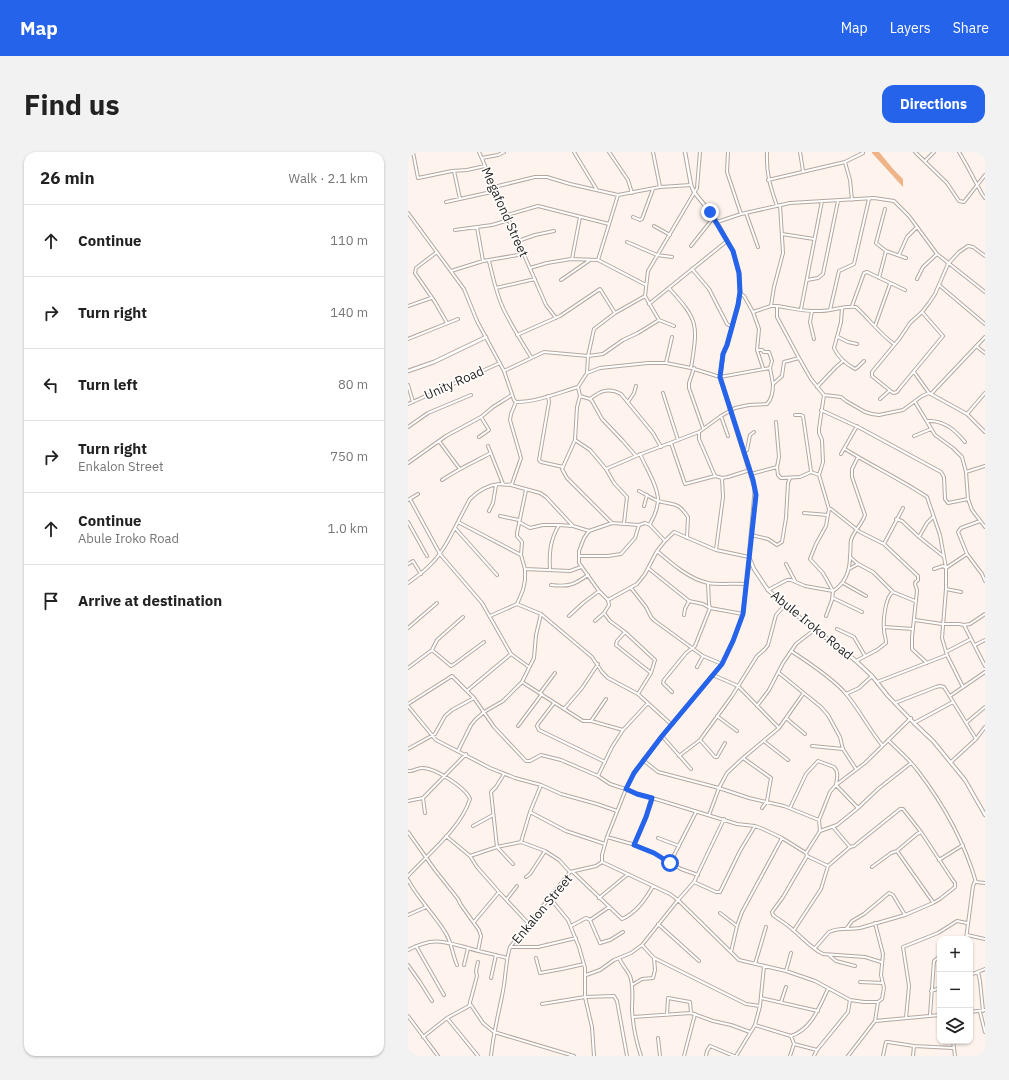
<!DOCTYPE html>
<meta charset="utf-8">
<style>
:root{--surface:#fff;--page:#f2f2f2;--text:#222;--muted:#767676;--line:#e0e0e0;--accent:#2563eb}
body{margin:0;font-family:"IBM Plex Sans",sans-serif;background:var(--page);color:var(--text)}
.controls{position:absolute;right:12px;bottom:12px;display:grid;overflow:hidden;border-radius:8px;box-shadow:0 1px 3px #0004}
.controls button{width:36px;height:36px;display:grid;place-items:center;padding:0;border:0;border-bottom:1px solid var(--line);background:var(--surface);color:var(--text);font:20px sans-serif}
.stop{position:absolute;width:12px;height:12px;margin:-9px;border:3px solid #2563eb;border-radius:50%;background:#fff}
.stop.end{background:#2563eb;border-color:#fff;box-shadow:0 1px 4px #0008}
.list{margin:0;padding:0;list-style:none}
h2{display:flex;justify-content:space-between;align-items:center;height:52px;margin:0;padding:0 16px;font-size:17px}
h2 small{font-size:13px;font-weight:400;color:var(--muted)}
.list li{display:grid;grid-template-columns:26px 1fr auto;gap:12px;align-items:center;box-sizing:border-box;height:72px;padding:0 16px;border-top:1px solid var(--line)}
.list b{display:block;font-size:15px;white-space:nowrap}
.list p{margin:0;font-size:13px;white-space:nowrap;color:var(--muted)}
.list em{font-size:13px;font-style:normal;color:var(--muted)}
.icon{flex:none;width:22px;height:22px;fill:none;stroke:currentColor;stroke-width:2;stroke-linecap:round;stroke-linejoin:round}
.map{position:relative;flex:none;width:577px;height:904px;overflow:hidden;border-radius:12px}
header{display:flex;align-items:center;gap:24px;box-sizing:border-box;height:56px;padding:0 20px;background:var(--accent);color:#fff}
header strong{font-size:19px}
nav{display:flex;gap:22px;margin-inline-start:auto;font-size:14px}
.intro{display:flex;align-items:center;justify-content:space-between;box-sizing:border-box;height:96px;padding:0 24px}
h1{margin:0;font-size:28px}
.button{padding:10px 18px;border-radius:12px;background:var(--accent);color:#fff;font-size:14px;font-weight:700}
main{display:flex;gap:24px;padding:0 24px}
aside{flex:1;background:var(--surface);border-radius:12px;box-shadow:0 1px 3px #0004}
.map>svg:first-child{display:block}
.forest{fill:#efb388}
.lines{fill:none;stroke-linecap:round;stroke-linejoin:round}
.minor-casing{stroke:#b3a79f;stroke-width:4}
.tertiary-casing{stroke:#b3a79f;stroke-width:4.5}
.minor{stroke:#fff;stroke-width:2}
.tertiary{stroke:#fff;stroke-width:2.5}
.route{stroke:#2563eb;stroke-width:5}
.labels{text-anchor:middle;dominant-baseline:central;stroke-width:3;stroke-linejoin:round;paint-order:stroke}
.street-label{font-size:13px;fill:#282421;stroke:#fff}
</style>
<header>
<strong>Map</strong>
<nav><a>Map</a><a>Layers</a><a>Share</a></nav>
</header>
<div class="intro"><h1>Find us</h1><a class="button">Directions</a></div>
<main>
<aside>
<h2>26 min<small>Walk · 2.1 km</small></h2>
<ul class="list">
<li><svg class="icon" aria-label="ahead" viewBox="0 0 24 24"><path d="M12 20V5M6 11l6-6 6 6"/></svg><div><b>Continue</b></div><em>110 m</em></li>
<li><svg class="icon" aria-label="right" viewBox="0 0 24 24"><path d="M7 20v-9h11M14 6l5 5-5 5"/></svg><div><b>Turn right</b></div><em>140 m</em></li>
<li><svg class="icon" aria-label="left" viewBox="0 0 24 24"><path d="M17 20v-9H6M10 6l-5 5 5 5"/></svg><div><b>Turn left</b></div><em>80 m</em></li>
<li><svg class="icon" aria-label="right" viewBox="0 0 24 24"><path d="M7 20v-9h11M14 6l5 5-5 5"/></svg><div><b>Turn right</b><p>Enkalon Street</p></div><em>750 m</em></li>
<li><svg class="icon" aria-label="ahead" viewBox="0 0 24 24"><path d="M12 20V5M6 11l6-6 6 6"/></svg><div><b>Continue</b><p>Abule Iroko Road</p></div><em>1.0 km</em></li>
<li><svg class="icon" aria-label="arrive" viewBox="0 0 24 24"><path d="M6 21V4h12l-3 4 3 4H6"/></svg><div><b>Arrive at destination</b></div></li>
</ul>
</aside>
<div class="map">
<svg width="577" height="904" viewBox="0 0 577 904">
<rect width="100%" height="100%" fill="#fef4ed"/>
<path class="forest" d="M464,0h7l15,18 9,9v8l-31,-34z"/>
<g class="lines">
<defs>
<path id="minor" d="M5,0l5,26 34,-7 15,-1 18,-4
M71,0l67,153 10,13
M166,0l23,38
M201,0l19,28 4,13
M245,0l7,35
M320,0l-1,20 14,42
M359,0c-1,21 3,34 10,54
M392,0l3,19
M507,0l32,31 12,18 5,1 21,-27
M551,0l7,12 16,30 3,4
M74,6l16,-3 6,-3
M517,9l9,-9
M437,10l5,18 2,20
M46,19l6,28
M360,28l77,-18 18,-9
M86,35l41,-10h12l23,7 48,11 42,-8 31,-2
M38,50l50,-11
M477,57l-9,34 10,8 20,7
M0,61l56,76 13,32 27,50 10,29 2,2c21,0 42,-9 62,-15l9,-14 13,-5 48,-5h18l25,5 29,9 50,-9
M338,61l12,34
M99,63l31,-9 71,18
M225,65l7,3 2,-1 11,-30
M309,70l24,-8 49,-11 84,-5 20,3 15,15 28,38 48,38
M246,74l16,9
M69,75l6,34
M47,78l37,-5 17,-5
M374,82l32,5
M110,89l17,-6 19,-4
M219,90l30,13 15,2
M283,94l23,-29
M29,100l-21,16 -1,5 20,29 12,21
M491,103l8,-18 10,-10
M164,107l8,-42
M190,108l20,-65
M81,109c4,16 7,32 14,47 8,17 18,33 28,49
M122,116l17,-5 24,-4 27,1 48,25
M284,117l17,20 18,35 5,3
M43,119l32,-10 41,-7
M471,126l7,-27
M509,127l6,-12 14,-13
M153,128l29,-20
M399,128l11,-2 5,-4 15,-73
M531,133l46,39
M88,136l39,-9
M261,136c30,33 29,36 22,80
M332,141l4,3 9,16 18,-6h6v11l22,41 12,21 13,16 17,2 5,4 19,11 7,2 7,1 24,-5 19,-14 7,-3 38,21 18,18
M237,144l14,24 15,6
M241,152l78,-63
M0,154l23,-8
M363,154l3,-19 9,-34 -3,-48
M369,154c14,2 29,6 44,5 12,0 23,-6 35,-4 13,12 24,27 38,37
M444,154l12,-33 3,-1 38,18
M434,156l-1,14 -7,26c4,9 12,16 21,21l3,-2 6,-6
M393,157l21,-108
M422,158l9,-39 15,-7 15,-65
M404,159l-2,11 4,17
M345,160l6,17 -2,21 6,18
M514,160l21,24 -43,52 -3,4 -4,1 -21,-17v-4l28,-34 10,-15 12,-11 7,-9 6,-9 13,-30 11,-12 9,-6 5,1 12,9
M467,174l15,-42
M109,183l43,-19 40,-27 15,24
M430,185l10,5 9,2
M0,187l50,-20
M568,194l9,7
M349,198h5l2,2h5l3,9 -2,7 3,16
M258,211l6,-26
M286,216l-5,15v5l14,40
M96,219l40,-19 44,4 15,-2 20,-14 15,-7 21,-13
M506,220l15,21
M179,221l1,-17 6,-27 21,-16 30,-17 3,-25 3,-5 46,-78 3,-36
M0,233l5,17
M170,235l2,9 -3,11 -2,33 -13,29 5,9 45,45
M409,235l18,-19 8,-7
M255,241l15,47
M523,242l54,-57
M416,243l-5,34v4l3,7 1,22 -4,13 10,34 -3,17 -10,18 -6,15 13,14 10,18 -1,9 -6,16
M140,244l1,6 -10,58 2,2 22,5
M172,244l10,3 2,2 10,18 21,22 13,15 63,-24 22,-16 14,-8 14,-3 18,-1c5,-5 6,-13 6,-20l9,-8 2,-14 15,-4
M182,247c10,-8 19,-12 31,-5l32,39 8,14
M472,247l9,-8
M220,250l6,-9 2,-7
M507,250l20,33 18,13 9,9 4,15 2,27 4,11 13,17
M0,252l92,-41
M413,258l39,18 81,44 3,5 1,22 3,4 20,-4
M559,262l18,-21
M387,263h6l2,1 8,55
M313,264l7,20
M519,269c17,-1 28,9 38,21
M368,270l3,35 -2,10 1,8 3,3 19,-1 11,-5 8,3
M0,275l20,-14 43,-18
M291,280v7l16,37
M506,284l17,-7
M71,285l10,-7 -8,-13
M167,288l15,10 16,19 8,14 13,14 -3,26
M31,289l20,27
M263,291l14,41 30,-8 7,2 6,-1 22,-7
M80,294l15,38
M437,297c27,17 55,30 82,48l13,38 6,33v21l-4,49 5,17 16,32
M336,299l3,-1 3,-15 4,-3
M232,302c6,14 17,30 18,45 0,9 -4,18 -8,25
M433,302l16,-28
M0,311l38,-27 35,-19 12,-10 19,-12
M198,317l30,-13
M558,320l19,-6
M343,322l26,-7
M34,328c16,-11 32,-18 49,-27
M103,333l29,8 6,4 27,29
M231,339c6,3 12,7 17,9 17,7 20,-1 32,17l-1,21
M2,347l30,55 42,49 29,51 18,13
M0,348l10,-6
M236,354l3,-11
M421,357h2l29,23 24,12 34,32v4c-6,4 -1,6 -1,11l-5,46v12l15,14
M81,359l4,-8 3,-18
M396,361l24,2
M92,364l19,4
M488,367l6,2 17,16 24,19
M572,369l-19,7 -3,4 9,22 15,20 3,7
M0,370l19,34
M50,370l63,33
M111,370l11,6 13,-3h16l14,1 16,5 23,-8 27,2 6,-2 5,2 15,16
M47,376l42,47
M181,379l-5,7 -5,13v12l20,28 9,9 1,5 -5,8 -9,8
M343,383l17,4 9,6 5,-3 4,-24 2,-35 2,-5
M511,385l8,-14 6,-6
M476,392l19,-36
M308,398l7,-53 -1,-19
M249,399c14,12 32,28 51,32 12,2 26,0 38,1
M171,404h29l13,-2 14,-16 4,-13
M442,405l8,7 15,8 20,20 22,9
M0,412l5,-3 8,13
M378,412l9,17
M240,416l41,33 14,3 7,4 33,6
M117,417l45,2 11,-4
M441,417l9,-5
M526,417l9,-3 3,2 21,-14
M142,418c-1,-17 0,-30 9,-45
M0,431c8,-6 17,-12 24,-20 15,-15 27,-45 38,-64 8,-8 18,-14 29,-15 5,0 9,2 13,0l9,-26 -11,-38 1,-6 5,-12
M435,431l23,13
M143,433c18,2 23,0 37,-10
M223,436l15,19 5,10 4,4 48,35 19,8
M538,437l15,3
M360,438l19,-10h4l14,6 28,5c13,-8 17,-20 17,-35 1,-5 0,-11 1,-16 3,-9 11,-16 14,-25l-13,-38v-8l6,-12
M425,446l29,14
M200,448l29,-16 8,-10 12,-23 8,-10 9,-9 42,18 33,7
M109,452l6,-14 2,-10v-11l-4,-14 1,-13 -5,-6v-3l9,-43
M196,461l6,8 15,11
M276,463l1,-6 4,-8
M82,464l27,-12 24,10 51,43 10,15 6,6 30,16 34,31
M161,464l14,-13 16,-12
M507,468l27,4h17l5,1 6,-1 15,-10
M556,473l21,41
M476,475l29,2
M0,476l29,-25
M429,477l17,8 11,19
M567,493l10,-5
M24,498l19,16 2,-1 31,-23
M383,499c17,11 43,28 56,44 13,16 22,34 35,50
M538,500l25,-13
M448,509l21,-11 9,-7c0,-5 -2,-9 -2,-13 -1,-9 1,-33 9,-38
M289,515l6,-11
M0,516l24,-18 5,-10 26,-23
M371,521l42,34 7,8 12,22 3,12 13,20
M305,523l25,11 41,42
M114,530l61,39h8l32,9
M469,530l70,-27
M60,538l43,-36
M264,540l-9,-9 1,-3 22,-27 9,-7 15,-38 -1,-4 -1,-21
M132,541l15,-20
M230,542l13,-21 4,-13 -30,-28 -8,9 -1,4 35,28
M438,542l13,-6 13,-12
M542,544l35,-24
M146,551l-16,21 -1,2 2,4 66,32
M487,551l41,-16 4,-1 4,1 32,52
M0,552l44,-28 22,22 20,29 32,34h4l11,-6 20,5 37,16 12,8 9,3 7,2 11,5 12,3 88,27 18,2 8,3 19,9 24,15
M0,554l28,34 54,28 25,10 26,7 20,9 36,10 20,7
M349,554l12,-16 14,-27 13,-19 18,-14
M156,557l18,-21 16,-24
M309,564l20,15
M378,566l19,16
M183,569l15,-22
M506,571l39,-21
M558,571l19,-16
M110,574l24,-32
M254,584l29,33
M292,588l15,17h2l8,-14
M480,588c10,10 22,20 30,31 26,34 46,70 58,111l-1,-1 -2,5 -7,53
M357,590l23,18
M404,594l31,3
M0,597l27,-15 10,-18 7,-6 22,-12
M50,599l13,-26 4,-5 9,-8 19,-11 19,-19 12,-24 2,-23 5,-21
M271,604l21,-16 32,-44 25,-40 8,-7 3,-4 8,-30 9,-10
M335,606l28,20 -4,23 -5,7
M235,608l15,12 61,16 30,10 35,8 35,14
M543,610l25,-23 9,-12
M0,619c6,1 10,-4 15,-3 12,0 43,20 47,31 -9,29 -42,55 -62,77
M96,622l-8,13 -5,5 6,55 16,17
M190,624l14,-29 11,-17 25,-27
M15,646l2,15
M0,649l15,-3 43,-44
M382,656l16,-34 12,-13 16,6c5,5 3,11 2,18l22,23
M122,660l36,19 39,13
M301,663l10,-27 8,-15 16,-15 36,-30 24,-34
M65,674l20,-11
M425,675l17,20
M412,679l17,-6 21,-17 20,-19 33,-26
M0,680l27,38 23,29 3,6 18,25 2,6 -3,15
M38,684l24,20 7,11 22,25 30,32
M199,685l25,7 22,9 27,16 17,6
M250,686l21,8
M113,690l9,-30 11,-27
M226,693l12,-28 7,-19
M489,699l36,51
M62,704l27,-9 24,-5 24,9 14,9 11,12
M399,704l21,10
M531,708l24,-15
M194,710l68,32 8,6 61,60 47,11 29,10 35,19 14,2h14
M262,711l26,-51
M464,715l19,-14 6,-2 20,-17 4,-2
M165,720l49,47c14,-6 24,-20 31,-33
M118,725l4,-3 15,-23
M0,728c10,19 26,34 37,52 7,10 7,22 12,33
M286,730l22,10h4l20,-41 15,-25
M568,730l9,1
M141,745l19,23 11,27 6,21v29l7,30 2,29
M191,746l29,-24
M99,747l10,-13
M312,761l17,13
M0,763l18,-8
M182,768l10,23 10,-3 13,-8
M66,770l25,-30
M250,772l41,37
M163,774l15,-8 4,2 19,-13
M439,776l5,-7 12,-7 25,-21 4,2 12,20
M386,778l27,-41 7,-23 22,-19 4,-1 46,-37h3l18,23 31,47 3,4v4l-15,12 -7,4 -28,12 -45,13c-10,2 -20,-1 -31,4l-14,16
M559,783l18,4
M234,793l12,13 92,46 14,2
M8,794l28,49
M102,795h28l38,-9
M0,798c25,-13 34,-9 60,-2 12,4 26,6 39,10
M323,800l6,-26 5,-14 40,-74
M421,803l7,6 19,5
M128,806l4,15 22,-4 22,-5
M211,806c3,7 9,13 11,18 4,11 2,23 2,34 1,16 4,31 9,46
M473,810l-16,-5 -42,-3c-12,-6 -20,-16 -30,-24 -6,-6 -14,-10 -20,-15l-1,-3 11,-15 24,-41 -1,-3 14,-22 -1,-11 11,-28 6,-7 29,-22 46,-45
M347,812l11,-37
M0,813l12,17 12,19
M56,813l4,-17
M378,819l5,-18
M570,820l2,9 3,30
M178,823l14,-5 14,-10 17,-7 11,-8 36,-45 16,-18 30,-63
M562,823l15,-6
M83,826l5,-23
M452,830l23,1
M224,833l10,-6 11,-1 2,-8 -1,-12
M523,839l9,-3
M353,846l57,13
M373,850l5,-15
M134,852l43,-7 29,-1 3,5 10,55
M61,854l8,-30 -1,-5 2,-9
M562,860l15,-2
M572,860l5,20
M259,863l1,-17 22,4 1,11
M522,863l4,-54 6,-5
M0,864l30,40
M225,865l58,-4 22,8 18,4 19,7
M39,866l31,38
M498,866l3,-32 -6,-39 35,-14 19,-12 10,2
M467,869l65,-6
M347,873l36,11
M15,885l24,-19 24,-13 12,18 11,9 80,24
M250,886l2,18
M545,889l2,15
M386,892l23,6
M83,904c2,-21 7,-40 11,-60 4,-17 3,-33 8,-49l60,-75 26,-6 6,-4v-7l5,-18 19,-48 8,-16 28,-37 60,-72 11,-23 10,-27 3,-30 4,-24
M276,904l11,-42
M298,904l1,-5 3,-5 24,10
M328,904l19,-31 5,-19 4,-40
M382,904l4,-12 -3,-8c21,-7 28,-29 37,-47
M406,904l3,-6 31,-38 2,-12
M440,904l27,-35 3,-19 4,-3 2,-11 -3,-13 2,-21 -8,-31
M475,904l3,-14h2l26,4 39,2
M505,904l1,-10"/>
<path id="tertiary" d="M277,0l6,33 3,7 20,25 9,16 10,18 6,22 1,20 -2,12 -11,40 -4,9 -3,23 35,112 -6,68 5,12 14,21 46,40 23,15 19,16 16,15 16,20 26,27 19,18 32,39 20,35
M0,219l26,-9 52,-25"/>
</defs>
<use href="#minor" class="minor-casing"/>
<use href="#tertiary" class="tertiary-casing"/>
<use href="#minor" class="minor"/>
<use href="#tertiary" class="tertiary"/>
</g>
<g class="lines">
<path class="route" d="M262,711l-16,-10 -20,-8 12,-28 6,-19 -15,-4 -11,-5 8,-16 28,-37 60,-72 11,-23 10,-27 13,-119 -3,-15 -33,-103 3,-23 4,-9 11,-40 2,-13 -1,-19 -6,-22 -23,-39"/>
</g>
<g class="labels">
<g class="street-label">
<text transform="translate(97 60) rotate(66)">Megafond Street</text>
<text transform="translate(46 231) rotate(-24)">Unity Road</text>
<text transform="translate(404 473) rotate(39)">Abule Iroko Road</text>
<text transform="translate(134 757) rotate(-50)">Enkalon Street</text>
</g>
</g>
</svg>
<div class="controls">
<button>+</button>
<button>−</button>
<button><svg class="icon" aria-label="layers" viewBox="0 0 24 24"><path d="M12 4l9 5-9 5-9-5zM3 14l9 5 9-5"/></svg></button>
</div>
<div class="stop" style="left:262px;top:711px"></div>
<div class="stop end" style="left:302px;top:60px"></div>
</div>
</main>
